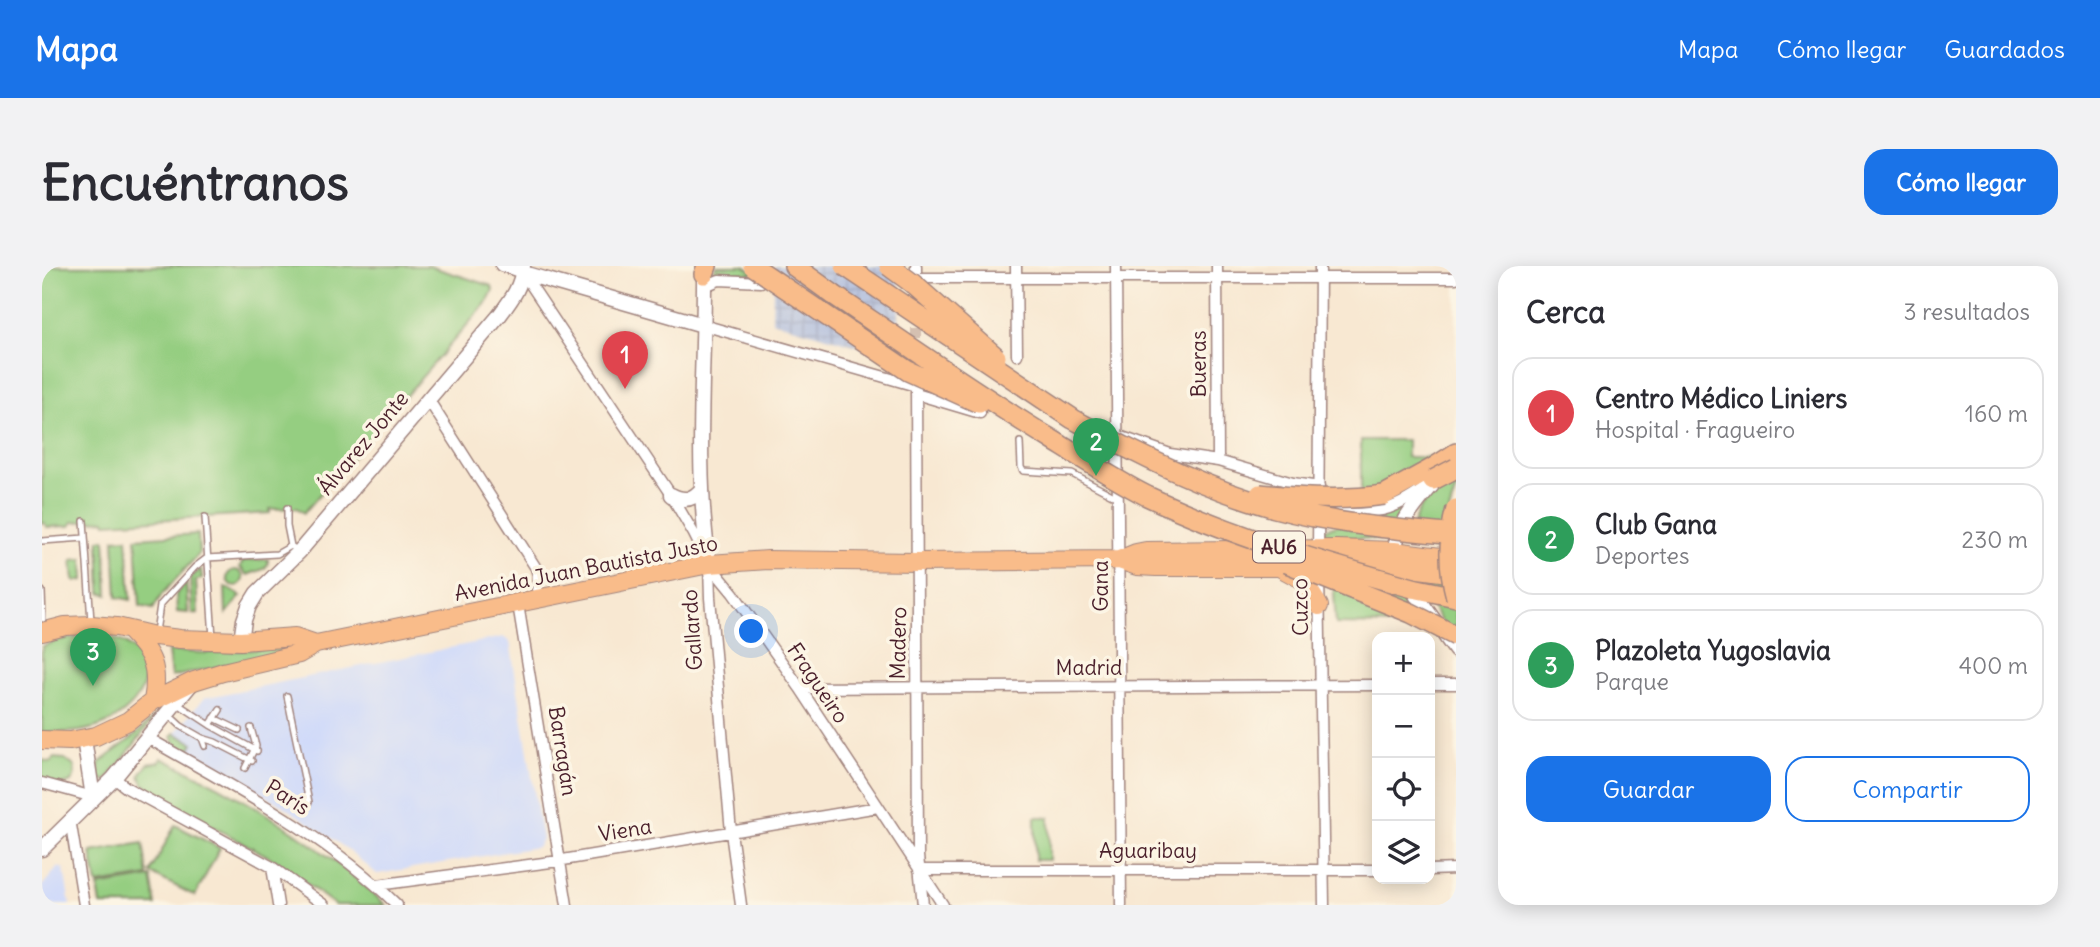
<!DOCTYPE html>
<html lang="es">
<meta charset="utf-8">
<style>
:root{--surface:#fff;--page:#f2f2f3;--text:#2b2b33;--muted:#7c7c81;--line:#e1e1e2;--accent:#1a73e8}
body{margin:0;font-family:Delius,sans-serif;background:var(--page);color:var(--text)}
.controls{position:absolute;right:21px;bottom:21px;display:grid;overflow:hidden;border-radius:14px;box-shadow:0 4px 18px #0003}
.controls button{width:63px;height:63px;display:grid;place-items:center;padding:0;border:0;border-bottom:2px solid var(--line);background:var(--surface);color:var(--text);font:35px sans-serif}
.you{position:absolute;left:710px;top:366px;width:24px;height:24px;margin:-18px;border:5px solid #fff;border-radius:50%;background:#1a73e8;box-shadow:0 0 0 10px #1a73e833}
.badge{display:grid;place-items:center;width:46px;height:46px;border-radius:50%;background:var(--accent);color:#fff;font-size:23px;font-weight:700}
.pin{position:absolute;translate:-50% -58px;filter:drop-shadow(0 2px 4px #0008)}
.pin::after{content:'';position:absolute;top:37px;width:24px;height:21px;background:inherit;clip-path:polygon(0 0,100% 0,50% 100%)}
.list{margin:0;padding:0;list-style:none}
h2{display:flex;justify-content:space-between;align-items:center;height:91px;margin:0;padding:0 28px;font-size:30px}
h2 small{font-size:23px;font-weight:400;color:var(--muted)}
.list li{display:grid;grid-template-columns:46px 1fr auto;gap:21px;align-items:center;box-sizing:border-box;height:112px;margin:0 14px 14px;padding:0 14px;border:2px solid var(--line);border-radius:21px}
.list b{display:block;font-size:26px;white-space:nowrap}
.list p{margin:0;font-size:23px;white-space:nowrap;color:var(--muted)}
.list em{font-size:23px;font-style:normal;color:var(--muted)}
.actions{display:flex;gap:14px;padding:21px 28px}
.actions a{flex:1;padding:16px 0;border:2px solid var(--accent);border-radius:21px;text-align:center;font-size:24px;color:var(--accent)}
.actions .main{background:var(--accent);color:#fff}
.icon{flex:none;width:38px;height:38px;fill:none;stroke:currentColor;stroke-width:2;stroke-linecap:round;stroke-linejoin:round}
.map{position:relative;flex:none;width:1414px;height:639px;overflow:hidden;border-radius:21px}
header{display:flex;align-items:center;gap:42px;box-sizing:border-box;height:98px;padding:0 35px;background:var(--accent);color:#fff}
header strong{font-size:33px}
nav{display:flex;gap:38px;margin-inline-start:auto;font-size:24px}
.intro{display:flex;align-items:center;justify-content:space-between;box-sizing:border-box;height:168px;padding:0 42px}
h1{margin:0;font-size:49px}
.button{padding:18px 32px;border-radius:21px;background:var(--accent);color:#fff;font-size:24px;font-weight:700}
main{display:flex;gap:42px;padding:0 42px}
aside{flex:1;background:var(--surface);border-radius:21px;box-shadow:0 4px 18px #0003}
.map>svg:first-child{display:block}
.built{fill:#d0daf9}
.industrial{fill:url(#industrial-grid)}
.green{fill:#95ce81;stroke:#707656;stroke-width:2}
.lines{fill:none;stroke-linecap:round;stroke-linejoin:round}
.minor-tunnel{stroke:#d5c0b1;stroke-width:10;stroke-dasharray:10 5;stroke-linecap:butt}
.service-casing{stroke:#a1847e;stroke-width:8}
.minor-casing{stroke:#a1847e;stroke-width:13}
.tertiary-casing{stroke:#a1847e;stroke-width:17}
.primary-casing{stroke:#a1847e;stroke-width:20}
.motorway-casing{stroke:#a1847e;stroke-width:22}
.service{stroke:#fff;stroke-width:5}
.minor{stroke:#fff;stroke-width:10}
.tertiary{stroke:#fff;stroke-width:14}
.primary{stroke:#f9bc8a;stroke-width:18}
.motorway{stroke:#f9bc8a;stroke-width:19}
.motorway-bridge-casing{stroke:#a1847e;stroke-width:22;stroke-linecap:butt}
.motorway-bridge{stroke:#f9bc8a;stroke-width:19}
.labels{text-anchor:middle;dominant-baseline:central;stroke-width:7;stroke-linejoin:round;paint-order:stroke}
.shield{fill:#fcf5e5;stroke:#7f5f63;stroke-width:2}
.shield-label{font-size:19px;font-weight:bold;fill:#4a1f2b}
.street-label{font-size:21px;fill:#4a1f2b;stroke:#fcf5e5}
</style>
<header>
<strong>Mapa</strong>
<nav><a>Mapa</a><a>Cómo llegar</a><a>Guardados</a></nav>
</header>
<div class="intro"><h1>Encuéntranos</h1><a class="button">Cómo llegar</a></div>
<main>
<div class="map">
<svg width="1414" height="639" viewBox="0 0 1414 639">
<defs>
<pattern id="industrial-grid" width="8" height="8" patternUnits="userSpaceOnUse" patternTransform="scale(1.75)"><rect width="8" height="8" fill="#bac4de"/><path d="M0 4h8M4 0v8" fill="none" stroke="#a1a8bf"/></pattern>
</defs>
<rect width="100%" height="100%" fill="#fcf5e5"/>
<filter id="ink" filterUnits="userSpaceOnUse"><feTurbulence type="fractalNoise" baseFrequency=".0143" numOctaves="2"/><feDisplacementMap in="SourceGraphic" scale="14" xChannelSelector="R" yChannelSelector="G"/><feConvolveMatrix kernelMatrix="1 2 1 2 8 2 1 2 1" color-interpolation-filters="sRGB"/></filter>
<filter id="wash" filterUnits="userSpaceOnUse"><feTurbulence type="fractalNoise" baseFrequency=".00686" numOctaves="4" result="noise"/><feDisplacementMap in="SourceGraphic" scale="28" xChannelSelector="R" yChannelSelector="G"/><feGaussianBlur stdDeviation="1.57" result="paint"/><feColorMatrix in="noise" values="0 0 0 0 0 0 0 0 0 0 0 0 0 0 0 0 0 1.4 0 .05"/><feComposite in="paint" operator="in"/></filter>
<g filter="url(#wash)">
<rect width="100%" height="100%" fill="#f8e8d2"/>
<path class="built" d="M461,371l7,5 32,197 -5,8 -160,27 -30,-25 -65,-44 -106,-59 -4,-10 32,-38z
M16,601l6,2 6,36h-28v-19z"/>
<path class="industrial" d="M732,0h125v92l-127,-37z"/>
<path class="green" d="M0,0h387l63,20 1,4 -5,11 -184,212 -7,-5 -27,1v4l-164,10 -1,-3 -32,2 -3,4 -24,1 -1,-4h-3z
M674,0h28l13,8 -40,-2 -3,-1z
M1319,174h46v17h30l-57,48 -19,2z
M1414,200v23l-10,33 -2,28 -30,-4c-13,-24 25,-65 42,-80z
M1370,239l-31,34 -57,-2v-8l39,-12 18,-1z
M156,268l1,20 -37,40 -9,15 -13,-3 -4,-68z
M85,272l4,62 -14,-3 -3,-58z
M63,273l3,56 -7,-2 -2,-53z
M41,293l1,21 -10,1 -2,-21z
M226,293v5l-4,5 -17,6 -7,-8 3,-6z
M159,303l1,10 -6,1 2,34 -6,-1 -2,-35z
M185 312a8 8 0 1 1 16 0a8 8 0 1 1-16 0Z
M1377,311l26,4 2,11 9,20v34l-36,-59z
M1291,312h62l14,24v23l-73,-1z
M144,316l2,31 -11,-1 -1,-18z
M183,321l16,9 -15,18z
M44,370c13,0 30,0 42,9 38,27 6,69 -28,81 -20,7 -37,7 -58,6v-86l17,-6z
M248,381l1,4 -120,26 -3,-26 39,2z
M117,446l-53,69 -7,-3v-15l34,-26z
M132,467l19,10 -5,9 -12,-6 -4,-10z
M11,492l12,1 9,7c5,25 -17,18 -32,16v-22l9,2z
M119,492c82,37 159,86 225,147h-51l-60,-45 -127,-68 2,-4 -7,-4 -3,-9 8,-11 12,-2z
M993,551h14v43h-14z
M133,559l45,23 -25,48 -45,-23z
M101,577l5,33 -51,8 -6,-32z
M109,611l5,28h-55l-3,-19z"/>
</g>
<g filter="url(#ink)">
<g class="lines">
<path class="minor-tunnel" d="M874,87v-40"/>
<defs>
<path id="service" d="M978,176l1,25 2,4 49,3 46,24
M245,242v18l4,20
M163,251l8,121
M42,255l7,100
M0,275l43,-3
M0,325l1,28
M114,366l4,-27 35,-38 12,-9 70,-4 14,-8 6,4
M245,430l22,106
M136,438l32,21 10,-15
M126,448l13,12 21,12 3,8
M172,452l25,12
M168,459l47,26
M160,472l13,4 37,19
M203,502l11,-22 -5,-18"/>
<path id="minor" d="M459,0l22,7 148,222 23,39 15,30 24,29 67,95 143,217
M874,0v12h540
M974,0l1,89
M1074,0l5,639
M1175,0l1,195
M661,21l16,-7 42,2
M661,59l213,61
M874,115l2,475 5,49
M874,128l64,19
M386,133l108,169 2,7 -1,25
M1077,170l51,18 48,7 75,22 26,4
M1280,245c48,1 62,7 103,-23
M1276,288l2,-288
M667,298l1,34 21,234 10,73
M1277,307l5,332
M476,338l49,301
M1388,418h26
M758,422l577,-3
M106,472c87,50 177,96 249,167
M72,512l13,10 145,79 52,38
M0,517l51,14
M28,553l14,86
M230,601l6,38
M877,604h458
M1388,604l26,-1
M335,619l174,-23 327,-55"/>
<path id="tertiary" d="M662,0c1,99 -10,200 5,298
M481,7l180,52
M629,229c13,7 22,5 31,-6
M1353,294c-5,-30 26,-62 45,-84
M1366,318l48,67
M199,375l3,-21 5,-14 8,-13 42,-41 200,-236c12,-16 23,-30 24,-50
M42,473l9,58
M0,583l72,-71 77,-94"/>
<path id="primary" d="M1077,294l17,-7 10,-2 190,-2 58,2 62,8
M1306,300h49l59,8
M1239,302l22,12 16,26
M87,364c24,24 30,38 24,71
M0,366l23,-6 26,-1 26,2 38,9 25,3 61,2 54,-4 21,7
M0,474l28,1 26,-5 32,-15 25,-20 41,-20 29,-9 76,-18 17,-10 393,-80 59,-4 149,2 202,-2 18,6 19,1h146"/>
<path id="motorway" d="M752,0l40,29
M662,8l3,-8
M1342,229l49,-27 23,-15
M1371,322l43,9"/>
</defs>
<use href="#service" class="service-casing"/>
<use href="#minor" class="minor-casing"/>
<use href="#tertiary" class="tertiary-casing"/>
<use href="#primary" class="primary-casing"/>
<use href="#motorway" class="motorway-casing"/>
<use href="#service" class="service"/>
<use href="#minor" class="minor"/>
<use href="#tertiary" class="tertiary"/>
<use href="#primary" class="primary"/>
<use href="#motorway" class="motorway"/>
<defs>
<path id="motorway-bridge" d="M711,0l155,105 71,32
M803,0l228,153c64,36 131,69 202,89 59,16 120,21 181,27
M847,0l23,17 84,74
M792,29c72,49 143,99 217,144 32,20 63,40 96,57 85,40 176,67 266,92
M1391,214l23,-12
M1218,228c42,4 82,7 124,1
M1414,243c-8,29 -8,59 0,88
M1245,297l124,50 45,23"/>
</defs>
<use href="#motorway-bridge" class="motorway-bridge-casing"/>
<use href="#motorway-bridge" class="motorway-bridge"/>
</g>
</g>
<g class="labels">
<rect class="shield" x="1211" y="265.5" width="52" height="31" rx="5"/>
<g class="shield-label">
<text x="1237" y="281">AU6</text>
</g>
<g class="street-label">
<text transform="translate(1156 98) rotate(-90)">Bueras</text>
<text transform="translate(321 177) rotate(-50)">Álvarez Jonte</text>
<text transform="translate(544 302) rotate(-11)">Avenida Juan Bautista Justo</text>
<text transform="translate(1058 320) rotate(-90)">Gana</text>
<text transform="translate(1258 341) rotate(-91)">Cuzco</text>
<text transform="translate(650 364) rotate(-94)">Gallardo</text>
<text transform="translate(856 377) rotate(-89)">Madero</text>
<text x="1047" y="401">Madrid</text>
<text transform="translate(776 417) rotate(56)">Fragueiro</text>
<text transform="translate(521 485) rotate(81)">Barragán</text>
<text transform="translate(246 531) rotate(32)">París</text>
<text transform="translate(583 564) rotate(-9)">Viena</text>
<text x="1106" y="584">Aguaribay</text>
</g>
</g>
</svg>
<div class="controls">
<button>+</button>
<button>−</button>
<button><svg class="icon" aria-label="locate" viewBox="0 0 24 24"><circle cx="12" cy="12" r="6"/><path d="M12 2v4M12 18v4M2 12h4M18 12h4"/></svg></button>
<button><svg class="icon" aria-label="layers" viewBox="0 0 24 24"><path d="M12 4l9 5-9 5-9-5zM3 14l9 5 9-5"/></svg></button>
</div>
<div class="you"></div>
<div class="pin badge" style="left:583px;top:123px;background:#e0444e">1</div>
<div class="pin badge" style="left:1054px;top:210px;background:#2e9e5b">2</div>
<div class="pin badge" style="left:51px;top:420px;background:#2e9e5b">3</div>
</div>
<aside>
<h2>Cerca<small>3 resultados</small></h2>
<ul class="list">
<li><span class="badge" style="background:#e0444e">1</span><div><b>Centro Médico Liniers</b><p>Hospital · Fragueiro</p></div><em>160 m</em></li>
<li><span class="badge" style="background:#2e9e5b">2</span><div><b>Club Gana</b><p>Deportes</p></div><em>230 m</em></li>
<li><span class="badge" style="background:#2e9e5b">3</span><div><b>Plazoleta Yugoslavia</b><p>Parque</p></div><em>400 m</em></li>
</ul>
<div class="actions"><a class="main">Guardar</a><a>Compartir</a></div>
</aside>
</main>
